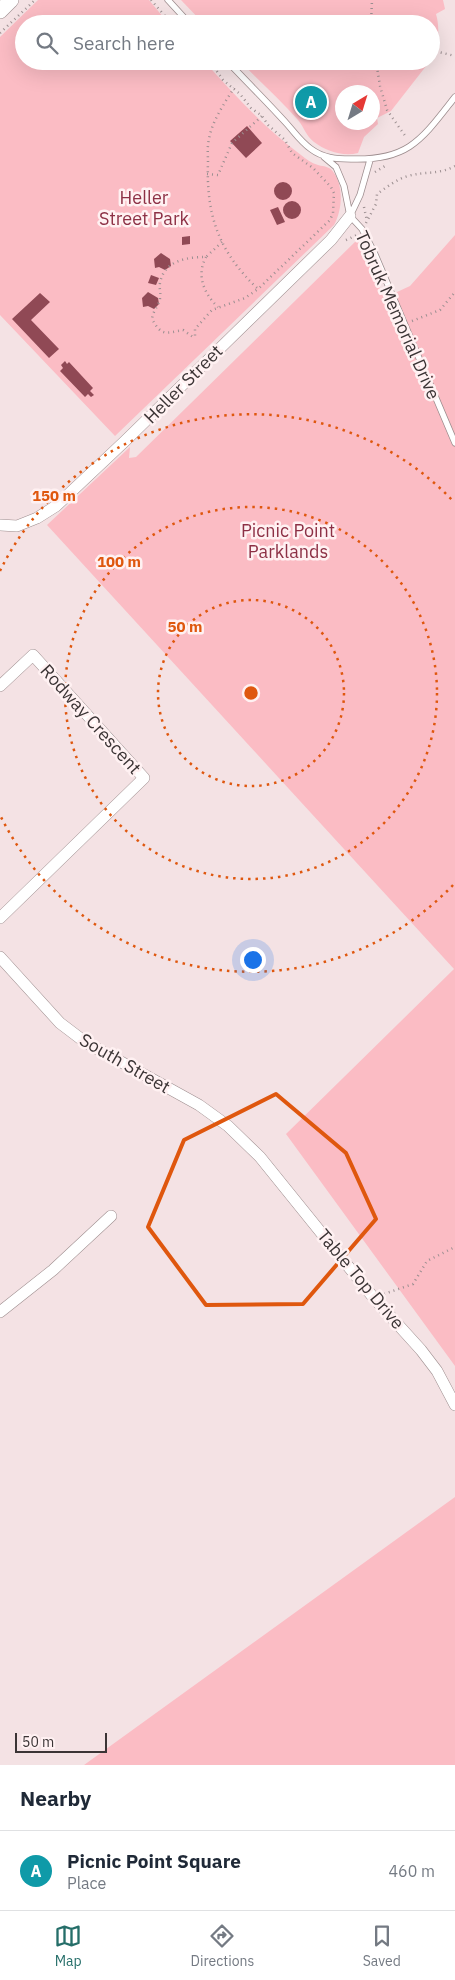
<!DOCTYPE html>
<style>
:root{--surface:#fff;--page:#f6f6f7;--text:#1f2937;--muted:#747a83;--line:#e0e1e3;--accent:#256e69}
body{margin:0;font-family:"IBM Plex Sans",sans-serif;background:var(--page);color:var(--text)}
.compass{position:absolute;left:335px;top:85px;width:45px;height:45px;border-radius:50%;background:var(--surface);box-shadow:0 5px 20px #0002;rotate:38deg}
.scale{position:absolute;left:15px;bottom:12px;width:92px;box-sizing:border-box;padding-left:5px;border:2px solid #3b3435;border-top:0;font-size:14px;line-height:18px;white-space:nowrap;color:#3b3435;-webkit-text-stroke:4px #fff1f2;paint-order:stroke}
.you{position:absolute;left:252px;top:959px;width:18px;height:18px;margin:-12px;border:4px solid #fff;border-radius:50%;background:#1a73e8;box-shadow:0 0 0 8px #1a73e833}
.badge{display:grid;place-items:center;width:32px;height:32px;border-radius:50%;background:var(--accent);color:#fff;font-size:16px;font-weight:700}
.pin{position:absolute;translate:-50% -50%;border:2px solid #fff;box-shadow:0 1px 5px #0006}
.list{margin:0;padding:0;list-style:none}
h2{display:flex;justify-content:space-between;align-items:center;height:65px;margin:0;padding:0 20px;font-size:21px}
h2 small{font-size:16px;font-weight:400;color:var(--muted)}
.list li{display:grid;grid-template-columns:32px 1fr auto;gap:15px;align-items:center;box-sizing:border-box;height:80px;padding:0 20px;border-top:1px solid var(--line)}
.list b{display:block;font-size:19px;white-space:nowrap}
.list p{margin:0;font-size:16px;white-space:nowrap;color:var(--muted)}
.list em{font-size:16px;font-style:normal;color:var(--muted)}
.icon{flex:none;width:28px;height:28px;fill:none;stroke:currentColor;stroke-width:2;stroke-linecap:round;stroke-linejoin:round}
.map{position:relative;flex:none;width:455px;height:1765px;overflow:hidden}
.search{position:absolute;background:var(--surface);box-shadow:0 5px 20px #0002;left:15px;right:15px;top:15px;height:55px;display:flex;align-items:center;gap:12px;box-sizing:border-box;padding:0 18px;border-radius:28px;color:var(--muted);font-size:19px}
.sheet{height:145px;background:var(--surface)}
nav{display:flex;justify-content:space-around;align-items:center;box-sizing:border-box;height:70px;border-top:1px solid var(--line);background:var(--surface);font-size:14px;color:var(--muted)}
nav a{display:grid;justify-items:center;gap:2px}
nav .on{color:var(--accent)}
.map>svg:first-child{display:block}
.green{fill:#fbbcc4;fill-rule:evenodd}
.building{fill:#904955}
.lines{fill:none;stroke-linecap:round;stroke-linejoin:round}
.lane-casing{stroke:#9d8d8e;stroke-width:7}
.street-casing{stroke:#9d8d8e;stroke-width:12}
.secondary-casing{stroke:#9d8d8e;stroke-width:16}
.path{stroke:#9c8f91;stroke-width:2.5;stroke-dasharray:1 4;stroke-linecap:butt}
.lane{stroke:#fff;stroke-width:5.5}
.street{stroke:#fff;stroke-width:11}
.secondary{stroke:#fff;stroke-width:15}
.marked{fill:none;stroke:#df570e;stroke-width:4;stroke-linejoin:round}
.ring{fill:none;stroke:#df570e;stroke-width:2.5;stroke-dasharray:2.5 5}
.labels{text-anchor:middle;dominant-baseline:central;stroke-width:5;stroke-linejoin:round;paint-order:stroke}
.park-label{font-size:18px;fill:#8d3045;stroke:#fff1f2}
.street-label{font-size:18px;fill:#3b3435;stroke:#fff1f2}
.centre{fill:#df570e;stroke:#fff1f2;stroke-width:2.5}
.ring-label{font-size:15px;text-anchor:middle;font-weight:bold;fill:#df570e;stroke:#fff1f2;stroke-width:5;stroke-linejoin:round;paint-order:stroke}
</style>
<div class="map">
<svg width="455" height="1765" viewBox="0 0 455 1765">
<rect width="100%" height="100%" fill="#f4e2e4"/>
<path class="green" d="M38,0h111l20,24h-145v37h180c30,33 61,68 97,94 5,4 10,8 17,10 7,2 12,1 16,8 10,14 8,38 0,52l-219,211 -115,-121v-278z
M181,0h262l2,9 -9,5c4,14 3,31 -5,45v-35h-227z
M240,61h190l-39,50 -14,7 1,6 -14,13 -6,16c-15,4 -32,-2 -44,-11 -8,-6 -10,-15 -16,-22 -18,-21 -39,-39 -58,-59zM342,92h30v30h-30z
M455,235v1131l-169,-232 168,-165 -407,-444 83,-78 -1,11 7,-1 222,-218 26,59 26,-12z
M455,1497v268h-371z"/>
<path class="building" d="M247,126l15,17 -16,15 -16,-17z
M274 191a9 9 0 1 1 18 0a9 9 0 1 1-18 0Z
M283 210a9 9 0 1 1 18 0a9 9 0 1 1-18 0Z
M278,207l7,15 -8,3 -7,-15z
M190,236v8l-8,1v-8z
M161,253l9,6 1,7 -6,4 -6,-3 -4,1 -1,-9z
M151,275l8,3 -3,7 -8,-2z
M148,292l10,6 1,6 -5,5 -6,-3 -5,1 -1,-9z
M40,293l10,9 -19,18 28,29 -10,9 -37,-39z
M65,361l2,3 2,-2 24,26 -3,3 4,4 -3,2 -3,-3 -3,3 -25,-26 3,-3 -2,-3z"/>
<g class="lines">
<defs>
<path id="lane" d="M168,0l22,24
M227,61c20,21 41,42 60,63 8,9 14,18 24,25 12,9 25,10 40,10 58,2 71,-20 104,-62
M324,157l12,10 8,19 6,30 12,13 12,23 81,191
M350,216l10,-21 10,-35"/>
<path id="street" d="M0,525l17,1 20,-8 19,-12 69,-65 206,-201 19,-24
M0,686l33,-31 111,123 -144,140
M0,957l60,66 25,19 114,63 29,21 32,31 113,140 48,53 16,21 18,34
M0,1312l53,-42 58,-54"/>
<path id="secondary" d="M0,11l11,-11"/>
</defs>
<use href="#lane" class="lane-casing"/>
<use href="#street" class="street-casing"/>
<use href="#secondary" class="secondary-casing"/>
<path class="path" d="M151,0l21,24
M371,24l1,-24
M0,33l35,-33
M431,50l24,6
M206,61l8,6 9,13 17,14 11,14 11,8 6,9 17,15 7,13 21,15 18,19 3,6 -1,20 -3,7 -72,69c-39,-37 -52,-73 -50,-127 0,-7 -1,-15 1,-23 3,-18 15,-35 25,-51
M376,61l4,25 7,24 19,27
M375,172l10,-6
M207,174l11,1 14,-32 30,-27
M364,207l3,14
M366,223l10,-19 1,-10c10,-7 20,-15 31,-18 18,-5 30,-1 47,-10
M346,240l11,-5
M222,242l-16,15c-18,0 -42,3 -46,26 -1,5 1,10 0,15 0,6 -7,12 -8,21 10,18 14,14 31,11l10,7 2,-1v-7l17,-19 33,-12 13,-9
M206,257c-10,18 -2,37 12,50
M412,321l28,-11 15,-18
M384,1294l29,-10 14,-23 28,-14"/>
<use href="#lane" class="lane"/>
<use href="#street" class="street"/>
<use href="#secondary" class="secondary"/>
</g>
<path class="marked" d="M276,1094l70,59 30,66 -73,85 -97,1 -58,-78 36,-87z"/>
<g class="ring">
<circle cx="251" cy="693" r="93"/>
<circle cx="251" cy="693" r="186"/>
<path d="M453 885A279 279 0 0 1 0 815M0 571A279 279 0 0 1 453 501"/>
</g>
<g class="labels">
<g class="park-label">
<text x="144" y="197">Heller<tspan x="144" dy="21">Street Park</tspan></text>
<text x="288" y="530">Picnic Point<tspan x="288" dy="21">Parklands</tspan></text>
</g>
<g class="street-label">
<text transform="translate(398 315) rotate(66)">Tobruk Memorial Drive</text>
<text transform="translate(183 384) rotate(-45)">Heller Street</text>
<text transform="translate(91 719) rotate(48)">Rodway Crescent</text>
<text transform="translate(125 1063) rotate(30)">South Street</text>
<text transform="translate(361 1279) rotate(50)">Table Top Drive</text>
</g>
</g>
<circle cx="251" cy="693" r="8" class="centre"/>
<g class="ring-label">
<text x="54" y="501">150 m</text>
<text x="119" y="567">100 m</text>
<text x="185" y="632">50 m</text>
</g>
</svg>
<svg class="compass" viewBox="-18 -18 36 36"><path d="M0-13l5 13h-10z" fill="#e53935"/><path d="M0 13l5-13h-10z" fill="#747a83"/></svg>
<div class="scale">50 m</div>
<div class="you"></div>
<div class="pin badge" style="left:311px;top:102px;background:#0f9aa8">A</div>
<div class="search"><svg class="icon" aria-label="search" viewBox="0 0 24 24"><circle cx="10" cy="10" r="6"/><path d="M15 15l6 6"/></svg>Search here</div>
</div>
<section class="sheet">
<h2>Nearby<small></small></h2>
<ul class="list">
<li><span class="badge" style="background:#0f9aa8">A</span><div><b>Picnic Point Square</b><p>Place</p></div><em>460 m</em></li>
</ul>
</section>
<nav>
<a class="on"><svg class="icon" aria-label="map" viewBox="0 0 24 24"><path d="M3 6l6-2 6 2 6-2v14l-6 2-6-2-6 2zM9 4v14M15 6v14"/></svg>Map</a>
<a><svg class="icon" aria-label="directions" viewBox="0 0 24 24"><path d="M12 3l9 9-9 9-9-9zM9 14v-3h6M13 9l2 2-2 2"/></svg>Directions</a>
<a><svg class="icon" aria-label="saved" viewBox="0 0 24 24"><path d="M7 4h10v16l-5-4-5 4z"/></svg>Saved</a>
</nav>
